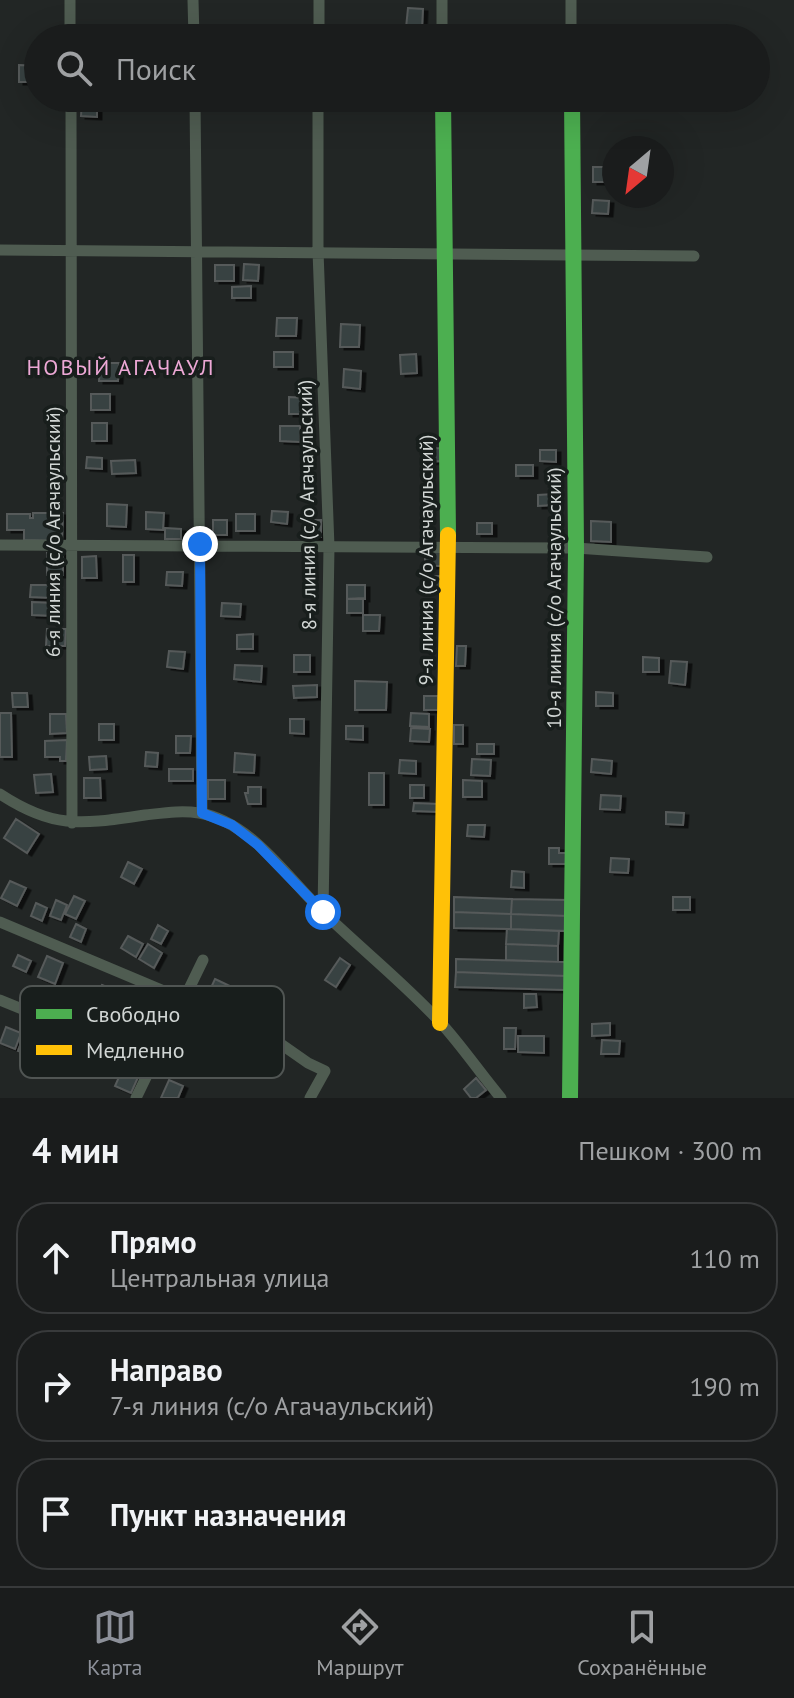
<!DOCTYPE html>
<html lang="ru">
<meta charset="utf-8">
<style>
:root{--surface:#1a1c1c;--page:#272929;--text:#f1f3f6;--muted:#9fa1a3;--line:#383a3b;--accent:#8c9099}
body{margin:0;font-family:"PT Sans",sans-serif;background:var(--page);color:var(--text)}
.compass{position:absolute;left:602px;top:136px;width:72px;height:72px;border-radius:50%;background:var(--surface);box-shadow:0 8px 32px #0002;rotate:209deg}
.stop{position:absolute;width:24px;height:24px;margin:-18px;border:6px solid #1a73e8;border-radius:50%;background:#fff}
.stop.end{background:#1a73e8;border-color:#fff;box-shadow:0 2px 8px #0008}
.list{margin:0;padding:0;list-style:none}
h2{display:flex;justify-content:space-between;align-items:center;height:104px;margin:0;padding:0 32px;font-size:34px}
h2 small{font-size:26px;font-weight:400;color:var(--muted)}
.list li{display:grid;grid-template-columns:52px 1fr auto;gap:24px;align-items:center;box-sizing:border-box;height:112px;margin:0 16px 16px;padding:0 16px;border:2px solid var(--line);border-radius:32px}
.list b{display:block;font-size:30px;white-space:nowrap}
.list p{margin:0;font-size:26px;white-space:nowrap;color:var(--muted)}
.list em{font-size:26px;font-style:normal;color:var(--muted)}
.icon{flex:none;width:44px;height:44px;fill:none;stroke:currentColor;stroke-width:2;stroke-linecap:round;stroke-linejoin:round}
.map{position:relative;flex:none;width:794px;height:1098px;overflow:hidden}
.search{position:absolute;background:var(--surface);box-shadow:0 8px 32px #0002;left:24px;right:24px;top:24px;height:88px;display:flex;align-items:center;gap:20px;box-sizing:border-box;padding:0 28px;border-radius:44px;color:var(--muted);font-size:30px}
.sheet{height:488px;background:var(--surface)}
nav{display:flex;justify-content:space-around;align-items:center;box-sizing:border-box;height:112px;border-top:2px solid var(--line);background:var(--surface);font-size:22px;color:var(--muted)}
nav a{display:grid;justify-items:center;gap:4px}
nav .on{color:var(--accent)}
.map>svg:first-child{display:block}
.building{fill:#384242;stroke:#565a5a;stroke-width:2;filter:url(#shadow)}
.lines{fill:none;stroke-linecap:round;stroke-linejoin:round}
.street{stroke:#4f5c51;stroke-width:11}
.fast{stroke:#4caf50;stroke-width:16}
.slow{stroke:#ffc107;stroke-width:16}
.route{stroke:#1a73e8;stroke-width:10}
.labels{text-anchor:middle;dominant-baseline:central;stroke-width:7;stroke-linejoin:round;paint-order:stroke}
.street-label{font-size:20px;fill:#d1d6d4;stroke:#181e1c}
.neighbourhood-label{font-size:22px;letter-spacing:2px;fill:#eda8d6;stroke:#181e1c}
.key{fill:#181e1c;stroke:#505553;stroke-width:2}
.key-label{font-size:22px;fill:#d1d6d4}
</style>
<div class="map">
<svg width="794" height="1098" viewBox="0 0 794 1098">
<defs>
<filter id="shadow"><feDropShadow dx="4.5" dy="2.5" stdDeviation="0" flood-color="#0009"/></filter>
</defs>
<rect width="100%" height="100%" fill="#222625"/>
<path class="building" d="M408,8l15,1 -1,20 -16,-1z
M19,65l19,1v16h-19z
M82,100h15v17l-16,-1z
M593,167h15l-1,15h-14z
M593,200l16,1 -1,13 -16,-1z
M244,264l15,1 -1,16 -15,-1z
M215,265h19v16h-19z
M251,286v12h-19v-11z
M277,318h20l-1,18h-20z
M341,324l19,1 -1,22h-19z
M274,352h19v15h-19z
M416,354l1,19 -16,1 -1,-19z
M100,363h19l-1,18h-19z
M344,369l17,2 -1,18 -17,-2z
M91,394h19v16h-19z
M289,397l18,1v16h-18z
M92,423h15v18h-15z
M280,426h20v16l-20,-1z
M442,448v13l-17,1 -1,-13z
M540,450h16v12l-16,-1z
M87,457l15,1v11l-16,-1z
M135,460l1,13 -24,1 -1,-13z
M516,465h17v11h-17z
M554,494v11l-16,1v-11z
M107,504l20,1 -1,22 -19,-1z
M272,511l16,1 -1,12 -16,-2z
M146,512l18,1 -1,17 -17,-1z
M33,513h30l-1,28 -38,-1v-10h-17v-16h23v4h3z
M236,514h19v17h-19z
M213,520h14v15h-14z
M304,520h17v17h-17z
M591,521l20,1v20l-20,-1z
M477,523h15v11h-15z
M165,528l16,1v10h-16z
M425,552h18l1,14h-19z
M47,553h16v22h-16z
M123,555h11v27h-11z
M96,556l1,22h-15v-21z
M167,572h16l-1,14 -16,-1z
M422,576h18v11h-18z
M31,585h21v13l-22,-1z
M347,585h18v14h-18z
M363,598v15h-16v-14z
M32,602l23,1 -1,13 -22,-1z
M222,603l19,1 -1,13 -19,-1z
M363,615h17l-1,16h-16z
M47,629h19l-1,17h-19z
M253,634v15h-16v-14z
M457,646h9l-1,20h-9z
M169,651l16,1 -2,17 -16,-2z
M294,655h16v17h-16z
M643,657l16,1v14h-16z
M671,661l16,1 -2,23 -16,-2z
M235,665l27,1 -1,16 -27,-3z
M355,681l32,1 -1,28h-31z
M317,685v12l-23,1 -1,-12z
M596,692l17,1v13h-17z
M12,693h15l1,14h-15z
M424,696h14l1,14h-15z
M0,713h11l1,44h-12z
M411,713l18,1v13l-19,-1z
M50,714h16l1,19 -17,1z
M290,719h14v15l-14,-1z
M99,724h15v16h-15z
M454,725h9v19h-9z
M346,726h17v14l-17,-1z
M411,728l19,1 -1,13 -19,-1z
M176,736h15l-1,17h-14z
M67,740l-1,21h-6v-4h-15v-16z
M477,744h17v10h-17z
M146,752l12,1 -1,14 -12,-1z
M235,753l20,2 -1,18 -20,-1z
M106,756l1,13 -17,1 -1,-13z
M472,759l19,1 -1,16 -19,-1z
M592,759l20,2 -1,13 -20,-2z
M400,760l16,1v13l-17,-1z
M169,769h24v12h-24z
M369,773h15v32h-15z
M51,774l2,18 -17,1 -2,-18z
M84,778h16l1,20h-17z
M208,780h17v19h-17z
M463,780l19,1v16h-19z
M410,785h14v13h-14z
M248,787h13v17h-13l-3,-11h3z
M601,795l20,1 -1,14 -20,-1z
M414,803l26,1v8l-27,-1z
M666,812l18,1 -1,12 -17,-1z
M16,819l23,15 -12,19 -23,-15z
M468,825h17l-1,12 -17,-1z
M549,848h10v5h9v11h-19z
M611,858l18,1 -1,14 -18,-1z
M128,862l14,7 -8,15 -13,-7z
M512,871l12,1v16l-13,-1z
M10,881l16,7 -9,18 -16,-8z
M74,896l11,5 -9,18 -11,-5z
M454,897l58,2 -1,15 -57,-2z
M673,897h17v13h-17z
M512,899l56,1v16l-57,-2z
M56,900l11,5 -6,15 -11,-4z
M36,903l11,5 -5,13 -11,-5z
M454,912l57,2v15l-57,-1z
M511,914l57,2 -1,15 -56,-2z
M76,924l10,5 -5,13 -11,-5z
M158,925l10,6 -7,13 -10,-5z
M507,929l52,2 -1,15 -52,-2z
M128,936l15,8 -7,13 -15,-9z
M148,944l14,9 -8,15 -15,-9z
M506,944l52,2v16l-52,-2z
M18,955l13,6 -5,11 -13,-6z
M47,956l16,7 -8,21 -17,-7z
M340,958l10,7 -14,22 -11,-7z
M456,959l110,3v14l-110,-4z
M456,972l110,4 -1,14 -110,-3z
M215,979l19,9 -7,16 -19,-10z
M102,985l12,5 -7,13 -11,-5z
M524,994h12l1,13 -13,1z
M610,1023v12l-18,1v-12z
M6,1027l15,6 -6,16 -15,-6z
M504,1028h12l-1,21h-11z
M24,1035l15,6 -6,15 -15,-5z
M518,1036h26v17l-26,-1z
M602,1040l18,1 -1,13h-18z
M123,1068l16,7 -8,18 -16,-7z
M476,1078l10,12 -10,8h-5l-7,-9z
M169,1080l14,6 -5,12h-17z"/>
<g class="lines">
<path class="street" d="M70,0v38
M193,0l1,38
M442,0v38
M571,0v38
M319,38v-38
M71,98l1,725
M195,98l7,715
M318,98v153l11,296 -6,365
M0,250l694,6
M0,545l576,3 131,9
M0,794c55,36 82,30 145,21 18,-2 36,-5 54,-2 51,8 87,63 122,97 39,38 82,72 119,112 22,24 40,51 61,76
M0,922l183,77 41,12 34,17 50,35 17,8 -15,27
M0,1000l152,62
M136,1098l67,-138"/>
<path class="fast" d="M443,98l5,437
M570,1098l6,-550 -4,-450"/>
<path class="slow" d="M440,1023l8,-488"/>
</g>
<g class="lines">
<path class="route" d="M200,544l2,269 30,12 26,20 65,67"/>
</g>
<g class="labels">
<g class="street-label">
<text transform="translate(307 505) rotate(-91)">8-я линия (с/о Агачаульский)</text>
<text transform="translate(53 532) rotate(-90)">6-я линия (с/о Агачаульский)</text>
<text transform="translate(426 560) rotate(-90)">9-я линия (с/о Агачаульский)</text>
<text transform="translate(554 598) rotate(-90)">10-я линия (с/о Агачаульский)</text>
</g>
<g class="neighbourhood-label">
<text x="121" y="367">НОВЫЙ АГАЧАУЛ</text>
</g>
</g>
<rect x="20" y="986" width="264" height="92" rx="12" class="key"/>
<rect x="36" y="1009" width="36" height="10" fill="#4caf50"/>
<rect x="36" y="1045" width="36" height="10" fill="#ffc107"/>
<g class="key-label">
<text x="86" y="1022">Свободно</text>
<text x="86" y="1058">Медленно</text>
</g>
</svg>
<svg class="compass" viewBox="-18 -18 36 36"><path d="M0-13l5 13h-10z" fill="#e53935"/><path d="M0 13l5-13h-10z" fill="#9fa1a3"/></svg>
<div class="stop" style="left:323px;top:912px"></div>
<div class="stop end" style="left:200px;top:544px"></div>
<div class="search"><svg class="icon" aria-label="search" viewBox="0 0 24 24"><circle cx="10" cy="10" r="6"/><path d="M15 15l6 6"/></svg>Поиск</div>
</div>
<section class="sheet">
<h2>4 мин<small>Пешком · 300 m</small></h2>
<ul class="list">
<li><svg class="icon" aria-label="ahead" viewBox="0 0 24 24"><path d="M12 20V5M6 11l6-6 6 6"/></svg><div><b>Прямо</b><p>Центральная улица</p></div><em>110 m</em></li>
<li><svg class="icon" aria-label="right" viewBox="0 0 24 24"><path d="M7 20v-9h11M14 6l5 5-5 5"/></svg><div><b>Направо</b><p>7-я линия (с/о Агачаульский)</p></div><em>190 m</em></li>
<li><svg class="icon" aria-label="arrive" viewBox="0 0 24 24"><path d="M6 21V4h12l-3 4 3 4H6"/></svg><div><b>Пункт назначения</b></div></li>
</ul>
</section>
<nav>
<a class="on"><svg class="icon" aria-label="map" viewBox="0 0 24 24"><path d="M3 6l6-2 6 2 6-2v14l-6 2-6-2-6 2zM9 4v14M15 6v14"/></svg>Карта</a>
<a><svg class="icon" aria-label="directions" viewBox="0 0 24 24"><path d="M12 3l9 9-9 9-9-9zM9 14v-3h6M13 9l2 2-2 2"/></svg>Маршрут</a>
<a><svg class="icon" aria-label="saved" viewBox="0 0 24 24"><path d="M7 4h10v16l-5-4-5 4z"/></svg>Сохранённые</a>
</nav>
